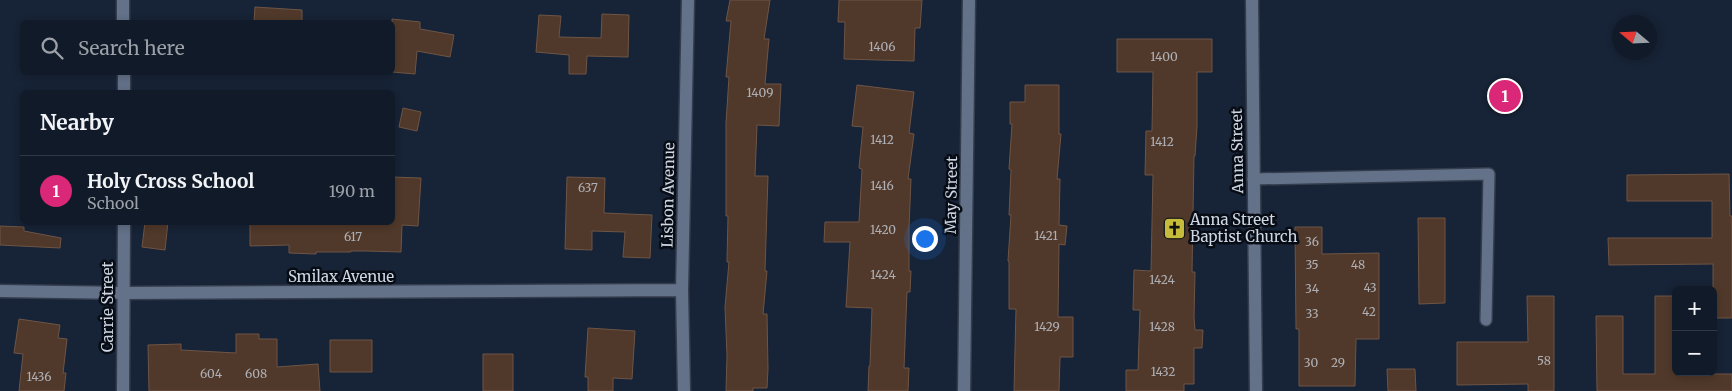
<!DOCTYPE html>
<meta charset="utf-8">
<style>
:root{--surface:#111a28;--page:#1e2734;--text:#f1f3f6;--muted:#9ca1a8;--line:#303845;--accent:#db2777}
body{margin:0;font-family:Merriweather,serif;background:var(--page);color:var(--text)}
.controls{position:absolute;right:15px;bottom:15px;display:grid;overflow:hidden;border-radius:8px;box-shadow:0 2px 8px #0003}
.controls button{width:45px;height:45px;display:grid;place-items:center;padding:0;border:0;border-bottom:1px solid var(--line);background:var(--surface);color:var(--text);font:25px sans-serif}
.compass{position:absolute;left:1612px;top:15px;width:45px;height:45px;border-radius:50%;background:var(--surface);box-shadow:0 2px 8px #0003;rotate:289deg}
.you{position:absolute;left:924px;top:238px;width:18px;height:18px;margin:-12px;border:4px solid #fff;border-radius:50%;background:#1a73e8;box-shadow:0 0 0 8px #1a73e833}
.badge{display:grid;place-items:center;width:32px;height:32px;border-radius:50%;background:var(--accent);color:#fff;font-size:16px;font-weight:700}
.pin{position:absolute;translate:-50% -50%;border:2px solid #fff;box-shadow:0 1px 5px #0006}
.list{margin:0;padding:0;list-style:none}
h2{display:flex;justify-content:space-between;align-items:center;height:65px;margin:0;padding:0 20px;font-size:21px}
h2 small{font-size:16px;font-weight:400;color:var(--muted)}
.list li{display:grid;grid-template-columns:32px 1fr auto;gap:15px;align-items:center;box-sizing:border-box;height:70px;padding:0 20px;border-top:1px solid var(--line)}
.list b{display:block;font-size:19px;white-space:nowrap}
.list p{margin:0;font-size:16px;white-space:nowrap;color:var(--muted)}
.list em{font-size:16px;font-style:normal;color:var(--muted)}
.icon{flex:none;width:28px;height:28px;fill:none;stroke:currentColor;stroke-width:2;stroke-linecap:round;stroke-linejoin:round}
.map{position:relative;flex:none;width:1732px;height:391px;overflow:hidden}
.search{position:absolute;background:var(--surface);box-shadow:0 2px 8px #0003;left:20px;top:20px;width:375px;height:55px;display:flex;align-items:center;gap:12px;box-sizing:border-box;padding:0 18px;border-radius:8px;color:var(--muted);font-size:19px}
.panel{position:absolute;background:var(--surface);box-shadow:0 2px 8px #0003;left:20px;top:90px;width:375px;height:135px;border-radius:8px}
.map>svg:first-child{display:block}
.building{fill:#50392a;stroke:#6e5546}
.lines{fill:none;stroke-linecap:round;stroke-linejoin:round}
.lane-casing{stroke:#343d4d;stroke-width:14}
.street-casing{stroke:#343d4d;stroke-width:15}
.secondary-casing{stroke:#343d4d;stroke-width:15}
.lane{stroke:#637289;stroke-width:11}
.street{stroke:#637289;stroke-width:12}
.secondary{stroke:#637289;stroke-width:12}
.labels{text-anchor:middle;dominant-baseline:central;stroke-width:5;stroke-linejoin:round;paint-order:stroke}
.number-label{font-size:12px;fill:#afb0b6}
.street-label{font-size:15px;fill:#cfd7e4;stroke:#070c15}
.poi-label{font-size:15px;fill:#cfd7e4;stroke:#070c15;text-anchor:start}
</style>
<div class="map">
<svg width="1732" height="391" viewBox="0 0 1732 391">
<rect width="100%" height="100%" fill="#172336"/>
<path class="building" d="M730,0h40l-6,39h5l-4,45h16l-2,42 -22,-1 -2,51h13l-3,95h2l-4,43h4l1,55 -1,19h-14v3h-27l1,-35 -2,-49 4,-45h-2l1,-46h-2v-93l3,-46h-3l5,-56h-5z
M839,0h83l-2,28h-5l-1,33 -70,-2 1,-37h-7z
M255,7l47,3v12h-48z
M602,14l27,1 -1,42 -41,-1 -1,18h-17v-19l-33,-3 3,-37 22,1 -2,21 42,1z
M392,19l28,3v7l34,6 -4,22 -33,-6 -2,23 -23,-2z
M1117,39h95v33h-15v54l-2,30h-1l-2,116h3l-1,45 1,13h8l-1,18h-8v36h-10v7h-58v-21h12l2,-60h-7l1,-40 17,1 2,-96h-8l1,-44h6l1,-59h-36z
M857,85l57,7 -5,41 5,1 -6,45h3l-2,48v44h2l-1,21h-3l-3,76h5l-1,23h-40l1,-25h1l2,-58 -26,-1 4,-65h-26l1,-20h34l3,-53 -3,-1 4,-41 -11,-1z
M1025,85h34v49h2l-4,45h3l-1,46 8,1 -2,19 -6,-1 -1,73h15v40h-13l-1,34h-45l2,-82h-7v-47l-1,-1 3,-46h-2l2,-45 -2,-1 3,-45h-2v-22h15z
M403,108l18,4 -4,19 -18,-4z
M1729,174l1,42h2v102h-19v-54l-104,1 -1,-27h104v-37h-85v-26z
M392,177l29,1 -3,48 -16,-1 -1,27 -35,-1h-15v1h-35v2l-27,-1v-8l-39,1v-24h142z
M567,177l38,1 -1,35 48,2 -2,43 -27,-1 2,-25 -33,-1v19l-27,-1z
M1418,218h27v85l-26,1z
M145,222h23l-3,28 -23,-3z
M0,226l24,1v4l37,7 -1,10 -60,-3z
M1295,227h27v27l57,-1v86h-23l-1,47h-56v-57h-3z
M1527,296h27v95h-26v-7l-71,1v-43h71z
M1655,296h21v78h56v17h-135l-1,-75h27v58h32z
M19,319l41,6 -2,13 9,1 -4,34h3l-2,18h-45l4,-37 -9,-1z
M588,328l47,3 -3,48 -19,-1v13h-25v-14h-3z
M236,334h23v5h18v28l41,-3 2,27h-171l-1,-46 33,-1v6l55,3z
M330,340h42v32h-42z
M483,354h30v37h-30z
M1387,369h28l1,22h-28z"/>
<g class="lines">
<defs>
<path id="lane" d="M1253,179l236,-5 -3,146"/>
<path id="street" d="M123,0v22
M124,72v20
M0,291l124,2 558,-3
M123,391l1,-169
M684,391l-2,-101 6,-290
M964,391l5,-391"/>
<path id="secondary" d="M1252,0l4,391"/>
</defs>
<use href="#lane" class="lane-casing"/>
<use href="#street" class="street-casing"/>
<use href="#secondary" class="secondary-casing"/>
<use href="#lane" class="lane"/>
<use href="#street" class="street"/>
<use href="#secondary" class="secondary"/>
</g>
<defs>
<symbol id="church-square" viewBox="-11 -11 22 22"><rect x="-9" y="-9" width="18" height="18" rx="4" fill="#c7bb3b" stroke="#070c15"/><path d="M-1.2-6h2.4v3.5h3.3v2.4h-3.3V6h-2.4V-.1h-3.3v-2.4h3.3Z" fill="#111"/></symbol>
</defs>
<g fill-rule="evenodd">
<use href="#church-square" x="1162" y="216" width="25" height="25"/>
</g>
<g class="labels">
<g class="number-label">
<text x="882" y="46">1406</text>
<text x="1164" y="56">1400</text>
<text x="760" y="92">1409</text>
<text x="882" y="139">1412</text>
<text x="1162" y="141">1412</text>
<text x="882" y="185">1416</text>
<text x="588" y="187">637</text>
<text x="883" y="229">1420</text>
<text x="1046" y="235">1421</text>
<text x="353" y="236">617</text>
<text x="1312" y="241">36</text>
<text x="1312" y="264">35</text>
<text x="1358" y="264">48</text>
<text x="883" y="274">1424</text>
<text x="1162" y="279">1424</text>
<text x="1370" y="287">43</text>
<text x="1312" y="288">34</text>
<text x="1369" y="311">42</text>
<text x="1312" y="313">33</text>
<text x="1047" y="326">1429</text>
<text x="1162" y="326">1428</text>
<text x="1544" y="360">58</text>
<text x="1311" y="362">30</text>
<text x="1338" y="362">29</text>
<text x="1163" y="371">1432</text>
<text x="211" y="373">604</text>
<text x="256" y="373">608</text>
<text x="39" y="376">1436</text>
</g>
<g class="street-label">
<text transform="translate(1237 151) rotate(-91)">Anna Street</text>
<text transform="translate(668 195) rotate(-89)">Lisbon Avenue</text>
<text transform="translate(951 195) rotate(-89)">May Street</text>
<text x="341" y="276">Smilax Avenue</text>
<text transform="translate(107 307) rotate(-90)">Carrie Street</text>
</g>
<g class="poi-label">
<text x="1190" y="219">Anna Street<tspan x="1190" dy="17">Baptist Church</tspan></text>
</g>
</g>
</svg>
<div class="controls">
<button>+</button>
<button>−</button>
</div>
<svg class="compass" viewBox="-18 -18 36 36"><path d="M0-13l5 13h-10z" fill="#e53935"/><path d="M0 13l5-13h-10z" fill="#9ca1a8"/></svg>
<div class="you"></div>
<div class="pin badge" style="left:1505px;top:96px">1</div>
<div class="search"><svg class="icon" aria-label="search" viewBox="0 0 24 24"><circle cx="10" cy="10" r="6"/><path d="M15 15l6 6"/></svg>Search here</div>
<section class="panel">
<h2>Nearby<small></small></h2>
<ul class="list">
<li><span class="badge">1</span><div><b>Holy Cross School</b><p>School</p></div><em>190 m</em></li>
</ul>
</section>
</div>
